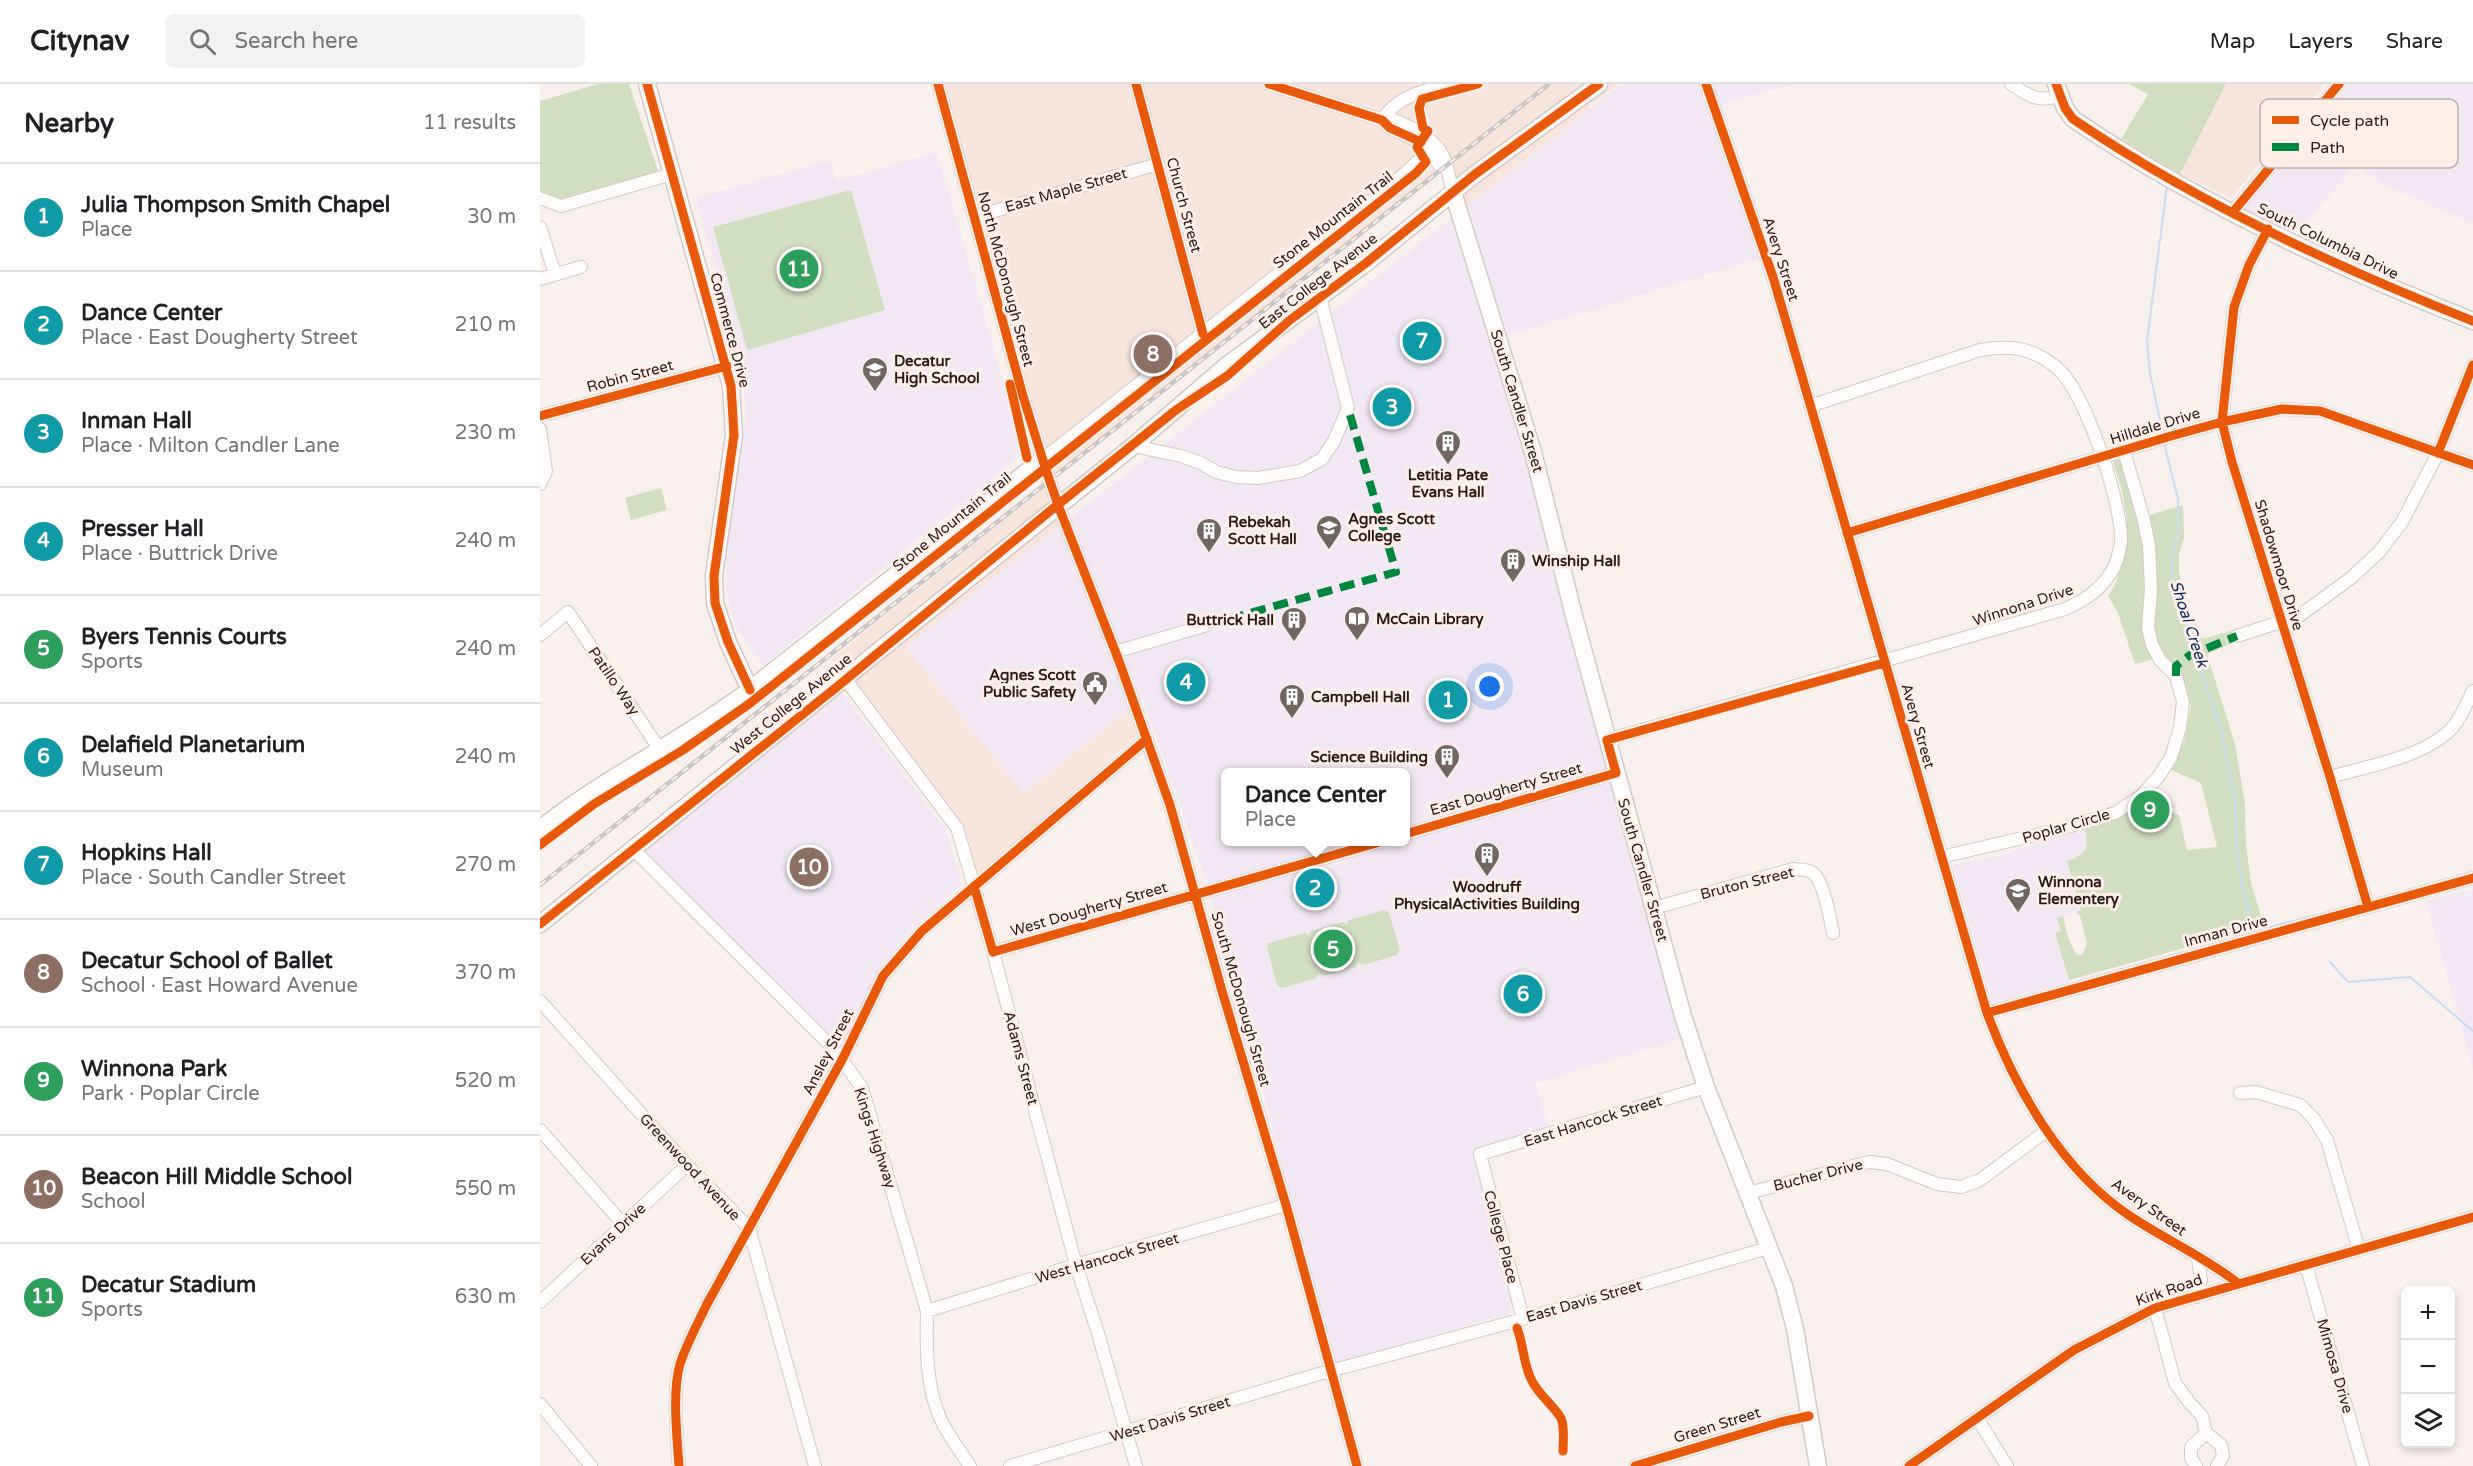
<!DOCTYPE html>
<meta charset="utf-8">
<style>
:root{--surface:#fff;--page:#f2f2f2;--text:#202124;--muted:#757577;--line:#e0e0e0;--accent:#b45309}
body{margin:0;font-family:"Varela Round",sans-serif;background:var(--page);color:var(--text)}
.controls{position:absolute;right:18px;bottom:18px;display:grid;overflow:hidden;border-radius:9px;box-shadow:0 3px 9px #0003}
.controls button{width:54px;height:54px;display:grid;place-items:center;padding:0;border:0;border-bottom:2px solid var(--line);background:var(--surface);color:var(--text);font:30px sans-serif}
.you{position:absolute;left:950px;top:603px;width:21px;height:21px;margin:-15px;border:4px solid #fff;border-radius:50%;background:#1a73e8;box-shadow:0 0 0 9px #1a73e833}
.badge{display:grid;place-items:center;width:39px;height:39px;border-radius:50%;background:var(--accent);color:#fff;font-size:20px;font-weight:700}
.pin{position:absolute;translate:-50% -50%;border:3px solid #fff;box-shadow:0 2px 6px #0006}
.popup{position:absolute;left:681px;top:684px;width:189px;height:78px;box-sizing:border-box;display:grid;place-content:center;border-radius:9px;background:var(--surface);filter:drop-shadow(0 2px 4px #0005);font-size:20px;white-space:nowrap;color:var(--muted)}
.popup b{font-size:22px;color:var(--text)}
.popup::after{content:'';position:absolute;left:50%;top:100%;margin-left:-12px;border:12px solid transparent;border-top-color:var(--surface)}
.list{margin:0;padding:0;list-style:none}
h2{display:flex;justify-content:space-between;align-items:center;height:78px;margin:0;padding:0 24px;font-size:26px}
h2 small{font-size:20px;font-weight:400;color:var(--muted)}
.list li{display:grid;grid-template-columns:39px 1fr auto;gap:18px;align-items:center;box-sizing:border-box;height:108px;padding:0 24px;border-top:2px solid var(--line)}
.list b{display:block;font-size:22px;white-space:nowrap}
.list p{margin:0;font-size:20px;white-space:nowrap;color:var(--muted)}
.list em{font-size:20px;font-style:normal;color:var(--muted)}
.icon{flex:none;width:33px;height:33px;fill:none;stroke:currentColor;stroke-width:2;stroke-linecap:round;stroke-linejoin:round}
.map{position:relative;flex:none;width:1933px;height:1382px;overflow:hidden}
header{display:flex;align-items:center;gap:36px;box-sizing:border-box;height:84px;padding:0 30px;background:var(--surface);border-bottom:2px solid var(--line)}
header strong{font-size:28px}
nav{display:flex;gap:33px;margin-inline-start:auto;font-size:21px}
.search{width:420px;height:54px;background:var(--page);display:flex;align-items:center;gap:15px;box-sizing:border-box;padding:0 21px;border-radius:9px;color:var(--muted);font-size:22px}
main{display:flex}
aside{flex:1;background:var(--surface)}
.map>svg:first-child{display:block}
.built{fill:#f7e5de}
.education{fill:#f3e9f4;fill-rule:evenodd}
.green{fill:#d2dec0}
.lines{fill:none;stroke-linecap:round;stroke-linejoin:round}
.stream{stroke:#ccdbf6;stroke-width:2}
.minor-casing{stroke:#d3c9c5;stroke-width:14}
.major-casing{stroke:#d3c9c5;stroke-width:19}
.minor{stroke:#fefdfc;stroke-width:12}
.major{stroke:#fefdfc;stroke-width:16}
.rail-casing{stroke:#c8c5c4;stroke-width:4.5}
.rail{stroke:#feefe9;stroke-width:2;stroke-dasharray:7;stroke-linecap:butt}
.quiet{stroke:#00873e;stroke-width:8;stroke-dasharray:15 8;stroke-linecap:butt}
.cycleway-casing{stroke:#feefe9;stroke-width:13}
.cycleway{stroke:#e8590c;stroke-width:9}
.labels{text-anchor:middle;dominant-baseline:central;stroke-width:6;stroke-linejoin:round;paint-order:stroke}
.street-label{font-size:15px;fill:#281b17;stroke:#feefe9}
.poi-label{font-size:15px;font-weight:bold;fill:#281b17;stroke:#feefe9;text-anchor:start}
.water-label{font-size:16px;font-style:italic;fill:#03255e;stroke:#feefe9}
.key{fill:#feefe9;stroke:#beafaa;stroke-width:1.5}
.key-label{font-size:16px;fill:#281b17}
</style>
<header>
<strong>Citynav</strong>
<div class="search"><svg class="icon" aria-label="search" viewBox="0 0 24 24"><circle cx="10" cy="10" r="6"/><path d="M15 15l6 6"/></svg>Search here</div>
<nav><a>Map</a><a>Layers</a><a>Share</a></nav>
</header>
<main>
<aside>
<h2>Nearby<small>11 results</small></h2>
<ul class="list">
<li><span class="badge" style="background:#0f9aa8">1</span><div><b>Julia Thompson Smith Chapel</b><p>Place</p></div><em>30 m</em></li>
<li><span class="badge" style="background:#0f9aa8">2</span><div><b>Dance Center</b><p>Place · East Dougherty Street</p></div><em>210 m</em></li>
<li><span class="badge" style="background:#0f9aa8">3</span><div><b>Inman Hall</b><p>Place · Milton Candler Lane</p></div><em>230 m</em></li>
<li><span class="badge" style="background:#0f9aa8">4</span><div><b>Presser Hall</b><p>Place · Buttrick Drive</p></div><em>240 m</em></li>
<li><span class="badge" style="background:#2e9e5b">5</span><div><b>Byers Tennis Courts</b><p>Sports</p></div><em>240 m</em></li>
<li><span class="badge" style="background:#0f9aa8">6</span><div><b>Delafield Planetarium</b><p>Museum</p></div><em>240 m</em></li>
<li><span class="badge" style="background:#0f9aa8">7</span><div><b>Hopkins Hall</b><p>Place · South Candler Street</p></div><em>270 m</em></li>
<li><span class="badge" style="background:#8d6e63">8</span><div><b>Decatur School of Ballet</b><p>School · East Howard Avenue</p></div><em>370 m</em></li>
<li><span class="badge" style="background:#2e9e5b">9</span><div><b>Winnona Park</b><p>Park · Poplar Circle</p></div><em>520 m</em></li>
<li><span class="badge" style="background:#8d6e63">10</span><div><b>Beacon Hill Middle School</b><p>School</p></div><em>550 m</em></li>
<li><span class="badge" style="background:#2e9e5b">11</span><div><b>Decatur Stadium</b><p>Sports</p></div><em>630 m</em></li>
</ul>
</aside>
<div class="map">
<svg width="1933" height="1382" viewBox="0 0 1933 1382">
<rect width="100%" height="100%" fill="#f9f1ee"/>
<path class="built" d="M398,0h681l-31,23 34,100 -149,44 -25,-89 -395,318z
M1686,0h98l-93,114 -51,-24z
M513,397l88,251 -169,150 -19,-51 -122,-172z"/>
<path class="education" d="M1082,0h171l-76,22 43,152 -259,80 189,698 -154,47 13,47 -69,20 33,151 -5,13 -173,49 -124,-468 -68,-197 -120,95 -117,-146zM685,688h180v70h-180z
M1810,0h123v139l-89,-38 -27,-20 -61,67 -53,-22z
M397,68l87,301 -261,213 -28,-41 -8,-32 -1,-39 20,-136 -3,-50 -47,-170 134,-38 6,21z
M299,605l107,141 16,55 -55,49 -26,33 -41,80 -197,-198z
M1545,744l3,16 -3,6 -7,8 -11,3 14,49 -23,8 3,13 -5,2 13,49 -76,21 -40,-138 45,-9z
M1933,805v179l-47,-167z"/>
<path class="green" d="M58,0h31l30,90 -98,25 -21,-8v-90z
M1589,0h97l-46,90 -59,-35 27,-45z
M311,106l34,120 -138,40 -34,-123z
M1589,371l18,61 36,-11 1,33 -5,16v18l4,18 19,49 33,-9 4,10 -32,14 28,90 10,60 1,41 5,38 13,43 -195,54 -14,-47 6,-2 -4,-13 7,-2c-1,8 7,32 13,39l6,-1 4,-11 -7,-27 -4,-4 5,-2 -14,-49c20,-6 22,-13 18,-33 28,-8 44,-15 66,-34l22,19 6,2 8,35 30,-3 -16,-64 -30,-13 14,-32 6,-33 -10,-34 -27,-12 -19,5 -17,-51 -10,-17 8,-13 10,-42 1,-22 -5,-28 -10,-32z
M121,404l6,22 -36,10 -6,-22z
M844,826l5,3 11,37 -3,5 -34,10 -5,-2 -3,4 -31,9 -5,-2 -2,4 -35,10 -5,-3 -10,-38 2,-4 35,-10 5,2 2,-4 31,-9 5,2 2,-4z"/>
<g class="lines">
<path class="stream" d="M1623,351l-13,-62 -3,-31 20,-157
M1624,359l14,56v36l-7,23 2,28 16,36 16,62 16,45 14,75 2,48 7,43 11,36 57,-15v2
M1790,878l18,20 62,-5 63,54"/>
<defs>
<path id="minor" d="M398,0l85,312 22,71 13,38 61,156 51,144 52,186 64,214 71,261
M596,0l67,250
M729,0l113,36 8,8 31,14 19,24 5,1
M1166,0l67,193 214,736c28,75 74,157 143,203 34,23 77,42 109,68
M1471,0c20,13 25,18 49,12
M842,36c17,-26 42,-29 71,-36
M847,39l6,-3c20,7 43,18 52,40 3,9 5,22 8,32
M0,114l21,8 111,-32
M1693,128l106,-128
M434,133l184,-53
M0,143l15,47
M1728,145l-19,36 -15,42 -12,115 10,40 98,315 38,130
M0,195l41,-12
M0,332l187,-50
M0,345l6,42 -6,13
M593,362l48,10 20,7 15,9 20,5 22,1 42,-7 22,-12 12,-18 14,-33 -28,-111
M503,375l358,-282 28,-26
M1307,449l324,-97 51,-14 60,-13 38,2 153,54
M0,551l28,-23 92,138
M1697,552l62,-20 52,-38 28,-26 23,-30 36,-69 35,-88
M575,568l92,-27
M306,596l111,148 36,124 83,313 21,65 39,136
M1067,656l458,-131c21,-9 40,-22 50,-44 3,-7 6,-20 6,-27 0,-37 -36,-147 -64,-170 -25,-21 -47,-23 -77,-18l-170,56
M1790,693c38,-11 95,-20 122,-49 9,-10 15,-25 21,-37
M865,750l211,-61
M94,766l202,201 26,37 65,223c-1,36 -1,74 13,107 8,17 20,33 30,48
M1401,773l116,-27 58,-17 26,-17 18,-20 12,-19 9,-29 3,-26 -7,-26 -16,-16 -8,-15 -4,-17 3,-39 -2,-44 -6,-28 -19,-66
M1114,824l139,-39c6,1 15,0 20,4 11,8 17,46 20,60
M453,868l387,-110
M0,917l147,164 62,63 66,238
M1447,929l486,-135
M1700,1009l16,-1 44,13 14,14 13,21 32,110
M0,1046l83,94
M1208,1109l121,-31 18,2 50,20 24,3 19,-7 66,-49
M1766,1181l57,201
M1656,1213l5,-17 -3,-22
M0,1218l147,-137
M1615,1224l20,75 14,19 13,14 4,17 15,12 2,11 -6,10
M387,1227l149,-46 210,-60
M983,1235l-43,-165 226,-67
M0,1320l51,62
M1437,1334l30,48
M139,1382c-2,-30 -7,-74 1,-102 7,-21 18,-41 27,-60l136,-246 40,-82 39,-45 225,-192
M470,1382l309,-92 204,-55 245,-71
M1095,1382l146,-44 28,-6
M1369,1382l165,-116 81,-42 318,-91
M1656,1382l-5,-8v-11l15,-14"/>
<path id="major" d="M107,0l84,302 3,49 -20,141 1,27 13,39 22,48
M1516,0l9,24 8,11c122,83 263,148 400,202
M913,108l80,260 41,164 109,400 23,71 78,199 11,43 23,137
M0,745c64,-51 138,-86 203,-134l300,-236
M0,840l593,-478 93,-80 140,-103 108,-88 125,-91"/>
</defs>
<use href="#minor" class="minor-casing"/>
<use href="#major" class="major-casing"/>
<use href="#minor" class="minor"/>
<use href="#major" class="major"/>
<defs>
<path id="rail" d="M0,801l1009,-801"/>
</defs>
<use href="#rail" class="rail-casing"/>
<use href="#rail" class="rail"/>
<path class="quiet" d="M667,541l189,-53 -48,-164
M1636,592v-10l14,-11 47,-19"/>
<defs>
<path id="cycleway" d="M107,0l84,302 3,49 -20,141 1,27 13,39 22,48
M398,0l85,312 22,71 13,38 61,156 51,144 52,186 64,214 71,261
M596,0l67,250
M729,0l113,36 8,8 31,14
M1166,0l67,193 214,736c28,75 74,157 143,203 34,23 77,42 109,68
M1516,0l9,24 8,11c122,83 263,148 400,202
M1693,128l106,-128
M1728,145l-19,36 -15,42 -12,115 10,40 98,315 38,130
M470,300l17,74
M0,332l187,-50
M1898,369l35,-88
M1307,449l324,-97 51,-14 60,-13 38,2 153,54
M865,750l211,-61 -9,-33 277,-77
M0,761l54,-41 89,-54 66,-46 667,-531 10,-11 -9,-15 11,-16 -5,-3 -4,-20 3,-9 56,-15
M434,802l19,66 387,-110
M0,840l298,-238 212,-175 126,-101 51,-34 63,-56 76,-57 108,-88 125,-91
M1447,929l486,-135
M977,1244c7,18 6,36 15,53 7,14 21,24 29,37 4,10 2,22 2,33
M139,1382c-2,-30 -7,-74 1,-102 7,-21 18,-41 27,-60l136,-246 40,-82 39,-45 225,-192
M1095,1382l146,-44 28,-6
M1369,1382l165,-116 81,-42 318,-91"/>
</defs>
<use href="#cycleway" class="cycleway-casing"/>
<use href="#cycleway" class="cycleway"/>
</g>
<defs>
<symbol id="school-pin" viewBox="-11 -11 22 30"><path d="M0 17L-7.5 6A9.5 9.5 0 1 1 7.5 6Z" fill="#716662" stroke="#feefe9"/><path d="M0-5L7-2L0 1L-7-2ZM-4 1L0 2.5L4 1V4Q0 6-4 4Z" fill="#fff"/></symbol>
<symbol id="building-pin" viewBox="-11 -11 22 30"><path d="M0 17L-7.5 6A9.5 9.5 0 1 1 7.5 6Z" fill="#716662" stroke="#feefe9"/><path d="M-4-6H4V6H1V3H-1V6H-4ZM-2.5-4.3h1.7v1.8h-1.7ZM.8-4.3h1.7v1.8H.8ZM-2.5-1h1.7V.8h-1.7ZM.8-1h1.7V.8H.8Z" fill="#fff"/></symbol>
<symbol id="university-pin" viewBox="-11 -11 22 30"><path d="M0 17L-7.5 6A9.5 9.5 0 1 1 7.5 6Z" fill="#716662" stroke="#feefe9"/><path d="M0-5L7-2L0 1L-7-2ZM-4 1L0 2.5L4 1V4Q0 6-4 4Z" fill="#fff"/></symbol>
<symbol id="library-pin" viewBox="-11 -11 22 30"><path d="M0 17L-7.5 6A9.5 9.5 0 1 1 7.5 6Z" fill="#716662" stroke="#feefe9"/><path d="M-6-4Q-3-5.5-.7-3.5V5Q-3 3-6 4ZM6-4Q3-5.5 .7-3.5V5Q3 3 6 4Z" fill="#fff"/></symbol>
<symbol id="civic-pin" viewBox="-11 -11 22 30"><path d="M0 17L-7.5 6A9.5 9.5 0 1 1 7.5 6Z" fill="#716662" stroke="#feefe9"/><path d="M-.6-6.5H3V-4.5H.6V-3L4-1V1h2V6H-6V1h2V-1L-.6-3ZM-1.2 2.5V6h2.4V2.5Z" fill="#fff"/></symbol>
</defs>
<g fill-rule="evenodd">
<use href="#school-pin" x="320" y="271" width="30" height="40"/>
<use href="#building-pin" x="893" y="344" width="30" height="40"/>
<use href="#university-pin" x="774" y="429" width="30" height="40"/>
<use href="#building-pin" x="654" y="432" width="30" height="40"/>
<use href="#building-pin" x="958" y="462" width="30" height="40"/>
<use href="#library-pin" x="802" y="520" width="30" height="40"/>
<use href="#building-pin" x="739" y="521" width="30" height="40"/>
<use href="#civic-pin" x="540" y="585" width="30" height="40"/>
<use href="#building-pin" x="737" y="598" width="30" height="40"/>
<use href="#building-pin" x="892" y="658" width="30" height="40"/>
<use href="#building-pin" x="932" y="756" width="30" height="40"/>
<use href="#school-pin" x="1463" y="792" width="30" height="40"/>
</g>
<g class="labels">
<g class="street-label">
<text transform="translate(526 106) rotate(-16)">East Maple Street</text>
<text transform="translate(644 121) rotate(75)">Church Street</text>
<text transform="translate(793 136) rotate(-38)">Stone Mountain Trail</text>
<text transform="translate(1788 157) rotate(26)">South Columbia Drive</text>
<text transform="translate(1241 175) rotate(72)">Avery Street</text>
<text transform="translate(466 195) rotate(75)">North McDonough Street</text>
<text transform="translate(778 197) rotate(-38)">East College Avenue</text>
<text transform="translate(190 246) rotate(75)">Commerce Drive</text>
<text transform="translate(90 292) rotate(-15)">Robin Street</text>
<text transform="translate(977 317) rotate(73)">South Candler Street</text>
<text transform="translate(1615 342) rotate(-17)">Hilldale Drive</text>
<text transform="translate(412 438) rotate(-39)">Stone Mountain Trail</text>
<text transform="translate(1739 481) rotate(73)">Shadowmoor Drive</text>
<text transform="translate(1483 521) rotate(-18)">Winnona Drive</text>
<text transform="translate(74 597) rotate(56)">Patillo Way</text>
<text transform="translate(251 620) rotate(-39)">West College Avenue</text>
<text transform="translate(1378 642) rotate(74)">Avery Street</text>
<text transform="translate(966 705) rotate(-16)">East Dougherty Street</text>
<text transform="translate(1526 742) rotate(-16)">Poplar Circle</text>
<text transform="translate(1103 786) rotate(74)">South Candler Street</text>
<text transform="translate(1207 799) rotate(-14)">Bruton Street</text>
<text transform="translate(549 825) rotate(-16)">West Dougherty Street</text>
<text transform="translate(1686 847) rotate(-15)">Inman Drive</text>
<text transform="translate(701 915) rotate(74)">South McDonough Street</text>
<text transform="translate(288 968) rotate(-63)">Ansley Street</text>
<text transform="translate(481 974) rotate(75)">Adams Street</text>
<text transform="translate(1053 1037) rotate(-17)">East Hancock Street</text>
<text transform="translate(335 1054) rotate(72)">Kings Highway</text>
<text transform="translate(150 1083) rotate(47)">Greenwood Avenue</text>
<text transform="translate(1278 1091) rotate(-14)">Bucher Drive</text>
<text transform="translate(1609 1123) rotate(35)">Avery Street</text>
<text transform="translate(73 1150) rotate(-43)">Evans Drive</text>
<text transform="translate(961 1153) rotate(75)">College Place</text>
<text transform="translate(567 1174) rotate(-16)">West Hancock Street</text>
<text transform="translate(1629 1206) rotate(-19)">Kirk Road</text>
<text transform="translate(1044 1217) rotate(-16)">East Davis Street</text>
<text transform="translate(1795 1282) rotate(74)">Mimosa Drive</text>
<text transform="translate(630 1335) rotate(-17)">West Davis Street</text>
<text transform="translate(1177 1341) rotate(-17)">Green Street</text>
</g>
<g class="poi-label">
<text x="354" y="277">Decatur<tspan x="354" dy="17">High School</tspan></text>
<text x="908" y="391" text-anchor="middle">Letitia Pate<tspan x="908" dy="17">Evans Hall</tspan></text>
<text x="808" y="435">Agnes Scott<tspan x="808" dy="17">College</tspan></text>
<text x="688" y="438">Rebekah<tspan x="688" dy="17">Scott Hall</tspan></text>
<text x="992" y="477">Winship Hall</text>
<text x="836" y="535">McCain Library</text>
<text x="734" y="536" text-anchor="end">Buttrick Hall</text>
<text x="536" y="591" text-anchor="end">Agnes Scott<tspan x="536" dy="17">Public Safety</tspan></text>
<text x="771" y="613">Campbell Hall</text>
<text x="888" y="673" text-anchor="end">Science Building</text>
<text x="1498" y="798">Winnona<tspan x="1498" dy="17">Elementery</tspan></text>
<text x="947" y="803" text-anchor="middle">Woodruff<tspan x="947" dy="17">PhysicalActivities Building</tspan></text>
</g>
<g class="water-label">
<text transform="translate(1649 540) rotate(72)">Shoal Creek</text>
</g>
</g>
<rect x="1720" y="15" width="198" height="69" rx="9" class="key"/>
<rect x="1732" y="32" width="27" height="8" fill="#e8590c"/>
<rect x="1732" y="59" width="27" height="8" fill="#00873e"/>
<g class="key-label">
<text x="1770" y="42">Cycle path</text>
<text x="1770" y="69">Path</text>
</g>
</svg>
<div class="controls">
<button>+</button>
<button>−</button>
<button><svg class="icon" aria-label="layers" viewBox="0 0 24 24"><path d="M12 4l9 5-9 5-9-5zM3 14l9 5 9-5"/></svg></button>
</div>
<div class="you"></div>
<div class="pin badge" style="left:908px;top:616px;background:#0f9aa8">1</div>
<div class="pin badge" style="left:775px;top:804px;background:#0f9aa8">2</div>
<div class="popup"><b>Dance Center</b>Place</div>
<div class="pin badge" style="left:852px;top:323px;background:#0f9aa8">3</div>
<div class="pin badge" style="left:646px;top:598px;background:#0f9aa8">4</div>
<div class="pin badge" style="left:793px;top:865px;background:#2e9e5b">5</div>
<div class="pin badge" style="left:983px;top:910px;background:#0f9aa8">6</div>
<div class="pin badge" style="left:882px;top:257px;background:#0f9aa8">7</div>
<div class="pin badge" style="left:613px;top:270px;background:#8d6e63">8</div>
<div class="pin badge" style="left:1610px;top:726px;background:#2e9e5b">9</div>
<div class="pin badge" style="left:269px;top:783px;background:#8d6e63">10</div>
<div class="pin badge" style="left:259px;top:185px;background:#2e9e5b">11</div>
</div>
</main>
